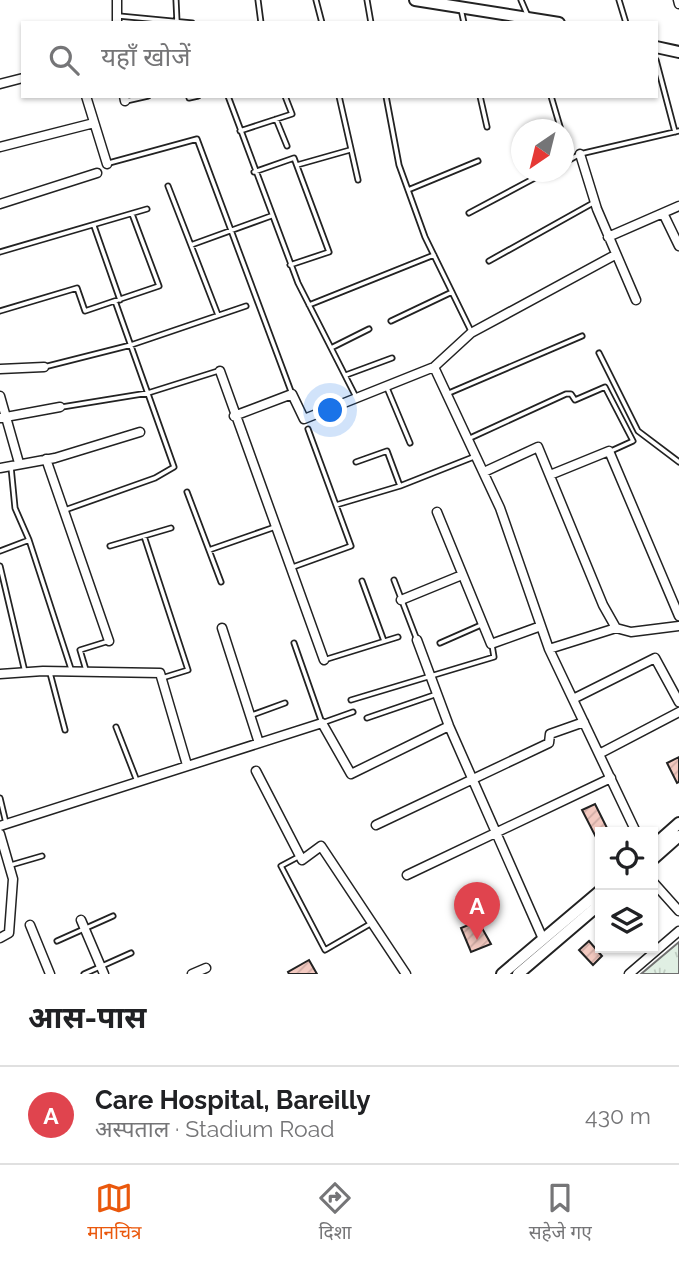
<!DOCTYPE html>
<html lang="hi">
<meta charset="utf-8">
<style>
:root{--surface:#fff;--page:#f2f2f2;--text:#202124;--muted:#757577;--line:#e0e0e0;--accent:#ea580c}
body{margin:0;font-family:Raleway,"Noto Sans Devanagari",sans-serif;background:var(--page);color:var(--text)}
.controls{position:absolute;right:21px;bottom:21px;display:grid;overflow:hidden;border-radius:0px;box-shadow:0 2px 5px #0004}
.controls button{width:63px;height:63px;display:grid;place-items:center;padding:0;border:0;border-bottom:2px solid var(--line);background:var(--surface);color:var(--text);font:35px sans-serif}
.compass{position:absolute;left:511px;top:119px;width:63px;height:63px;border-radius:50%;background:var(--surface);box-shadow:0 2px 5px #0004;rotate:215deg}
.you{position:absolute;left:331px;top:411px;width:24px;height:24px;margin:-18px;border:5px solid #fff;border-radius:50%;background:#1a73e8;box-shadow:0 0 0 10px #1a73e833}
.badge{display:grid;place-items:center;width:46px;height:46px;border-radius:50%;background:var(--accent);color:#fff;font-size:23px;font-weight:700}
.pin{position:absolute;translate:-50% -58px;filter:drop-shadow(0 2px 4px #0008)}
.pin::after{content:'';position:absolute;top:37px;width:24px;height:21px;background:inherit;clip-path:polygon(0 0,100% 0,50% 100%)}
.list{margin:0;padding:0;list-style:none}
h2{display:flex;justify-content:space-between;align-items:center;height:91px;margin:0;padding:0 28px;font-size:30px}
h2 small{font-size:23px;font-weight:400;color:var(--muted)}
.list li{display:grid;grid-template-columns:46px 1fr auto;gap:21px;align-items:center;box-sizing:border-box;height:98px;padding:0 28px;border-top:2px solid var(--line)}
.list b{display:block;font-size:26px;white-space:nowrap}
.list p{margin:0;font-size:23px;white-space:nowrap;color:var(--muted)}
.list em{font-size:23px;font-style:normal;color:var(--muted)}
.icon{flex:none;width:38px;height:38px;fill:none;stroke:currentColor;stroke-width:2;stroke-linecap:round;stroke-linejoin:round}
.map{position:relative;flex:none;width:679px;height:974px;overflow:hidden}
.search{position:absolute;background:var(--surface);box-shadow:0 2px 5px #0004;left:21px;right:21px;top:21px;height:77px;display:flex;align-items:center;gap:18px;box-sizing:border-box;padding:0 24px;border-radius:0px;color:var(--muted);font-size:26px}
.sheet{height:189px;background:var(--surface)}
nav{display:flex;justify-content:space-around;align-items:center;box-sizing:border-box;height:98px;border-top:2px solid var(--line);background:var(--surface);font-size:19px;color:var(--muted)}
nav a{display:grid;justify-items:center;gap:4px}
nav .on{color:var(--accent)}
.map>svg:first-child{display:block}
.grass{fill:url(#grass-tufts);stroke:#6f6f6f;stroke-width:2}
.building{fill:url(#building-hatch);stroke:#222;stroke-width:2}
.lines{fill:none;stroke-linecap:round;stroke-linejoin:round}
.lane-casing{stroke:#222;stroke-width:7}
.street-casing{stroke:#222;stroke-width:11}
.secondary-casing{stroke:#222;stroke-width:14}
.lane{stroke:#fff;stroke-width:3.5}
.street{stroke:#fff;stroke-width:8}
.secondary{stroke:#fff;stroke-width:10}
</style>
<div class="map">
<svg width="679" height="974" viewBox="0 0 679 974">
<defs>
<pattern id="grass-tufts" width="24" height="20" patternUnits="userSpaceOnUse" patternTransform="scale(1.75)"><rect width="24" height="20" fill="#e0efe3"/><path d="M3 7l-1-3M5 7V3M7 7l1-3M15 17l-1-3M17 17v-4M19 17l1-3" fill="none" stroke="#c0cdc2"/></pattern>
<pattern id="building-hatch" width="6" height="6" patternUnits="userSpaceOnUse" patternTransform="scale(1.75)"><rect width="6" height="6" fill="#f3c9c0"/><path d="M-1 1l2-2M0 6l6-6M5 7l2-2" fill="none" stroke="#d0aca5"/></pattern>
</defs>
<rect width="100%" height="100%" fill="#fff"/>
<path class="grass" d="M679,942v32h-38z"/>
<path class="building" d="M679,757v25l-2,1 -10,-20z
M595,804l14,28h-9v13l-18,-35z
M478,921l13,23 -20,8 -10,-24z
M589,941l13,15 -9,9 -14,-15z
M309,960l8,14h-28l-1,-2z"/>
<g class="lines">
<defs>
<path id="lane" d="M176,0l1,22
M258,0l3,23
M316,0l6,23
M367,0l4,23
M521,0l6,14
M619,0l7,23
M461,9l3,14
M119,16l73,7
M656,60l19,72
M228,96l70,187 58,114
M339,96l19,84
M386,96l13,69 26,72 46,94
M480,96l7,31
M551,96l10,34
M189,98l9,-2
M126,101l22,-5
M276,119l11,27
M240,131l52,-17 -7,-18
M109,163l88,-24 95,255
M564,163l16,-9 99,-23
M297,165l53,-15
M254,172l40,-14 35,94 -39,13
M168,186l50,129
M408,190l70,-29
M469,213l77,-41
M94,226l26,74
M191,245l80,-29
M0,252l147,-43
M489,261l104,-58
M309,305l125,-50
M0,311l77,-23 8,23 74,-25 -27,-72
M391,321l61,-29
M333,347l36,-18
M599,353l39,78 41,31
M44,367l87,-22 115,-39
M346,375l46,-17
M387,388l23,55
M449,393l133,-57
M62,407l86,-14 70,-22
M468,439l98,-45h5l4,6 30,-13 28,54 -22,10
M356,462l31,-11 13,35
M11,467l4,41 14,32 42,129
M187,492l34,90
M336,505l64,-19 76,-30
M65,510l90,-32 19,-11 -59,-166
M144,536l44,134 -26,8
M110,546l61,-18
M209,550l66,-23
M0,551l29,-11
M0,566l25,106
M293,567l58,-21 -43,-117
M394,580l23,60
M362,581l22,60
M294,643l28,80 31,-11
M440,643l41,-18
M324,660l74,-23
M86,670l-6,-20 29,-9
M50,673l15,57
M351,700l143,-43 -2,-12
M252,715l33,-12
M367,718l70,-24
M116,727l21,54
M0,798l6,25
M298,857l-17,9 44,84 45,-26
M11,865l31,-9
M57,941l56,-25
M84,974l47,-21"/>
<path id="street" d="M117,0v23
M678,0l1,4
M0,84l23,-6
M86,96l21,68
M124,96l1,5
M0,147l94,-24
M580,154l17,55 39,91
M0,204l97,-31
M663,213l16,33
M608,237l71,-31
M434,367l66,141 49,141 87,183
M0,369l44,-2
M220,371l104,289
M0,396l19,67
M234,416l58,-22 12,25 130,-52 37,-34 144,-78
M0,418l60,-11
M46,459l63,182
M0,468l55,-10 85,-26
M484,472l54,-25 65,158 13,23 15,4 48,-6
M550,475l59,-24 70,165
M437,512l54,132 50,-18
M401,600l61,-25
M222,628l37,115
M417,640l32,86 94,213
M549,649l67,-21
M0,674l43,-3 117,2 27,92
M573,699l82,-41 24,44
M599,754l80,-42
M256,771l46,89 19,-14 85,128
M376,825l173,-82 1,-9 34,-12
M0,826l322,-103 29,51 98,-48
M0,834l13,45 -4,54 -9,5
M407,875l204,-97
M653,882l26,29
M81,920l23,54
M30,925l20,49
M192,974l14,-6
M629,974l50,-43"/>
<path id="secondary" d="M415,0l144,23
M656,47l23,5
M653,846l26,-23
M653,859l26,-23
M502,974l98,-83
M518,974l82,-70"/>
</defs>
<use href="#lane" class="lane-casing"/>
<use href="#street" class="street-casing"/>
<use href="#secondary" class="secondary-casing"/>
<use href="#lane" class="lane"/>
<use href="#street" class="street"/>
<use href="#secondary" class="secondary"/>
</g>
</svg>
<div class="controls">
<button><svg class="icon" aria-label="locate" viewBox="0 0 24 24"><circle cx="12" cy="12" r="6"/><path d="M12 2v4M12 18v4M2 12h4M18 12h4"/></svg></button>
<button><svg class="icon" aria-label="layers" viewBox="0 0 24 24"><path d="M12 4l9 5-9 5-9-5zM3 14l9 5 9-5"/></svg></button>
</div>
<svg class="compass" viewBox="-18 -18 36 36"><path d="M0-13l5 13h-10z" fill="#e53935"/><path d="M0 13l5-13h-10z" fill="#757577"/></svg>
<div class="you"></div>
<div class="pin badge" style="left:477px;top:940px;background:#e0444e">A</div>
<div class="search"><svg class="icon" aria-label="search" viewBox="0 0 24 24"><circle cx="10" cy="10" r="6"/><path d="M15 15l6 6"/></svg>यहाँ खोजें</div>
</div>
<section class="sheet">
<h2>आस-पास<small></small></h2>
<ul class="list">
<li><span class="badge" style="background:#e0444e">A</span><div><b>Care Hospital, Bareilly</b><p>अस्पताल · Stadium Road</p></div><em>430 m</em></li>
</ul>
</section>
<nav>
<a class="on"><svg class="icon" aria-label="map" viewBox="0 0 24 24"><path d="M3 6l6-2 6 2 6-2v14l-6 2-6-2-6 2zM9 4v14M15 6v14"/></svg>मानचित्र</a>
<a><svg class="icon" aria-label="directions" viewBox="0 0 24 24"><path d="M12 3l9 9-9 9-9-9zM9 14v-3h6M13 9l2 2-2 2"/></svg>दिशा</a>
<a><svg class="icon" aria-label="saved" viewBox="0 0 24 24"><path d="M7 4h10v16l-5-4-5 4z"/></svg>सहेजे गए</a>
</nav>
